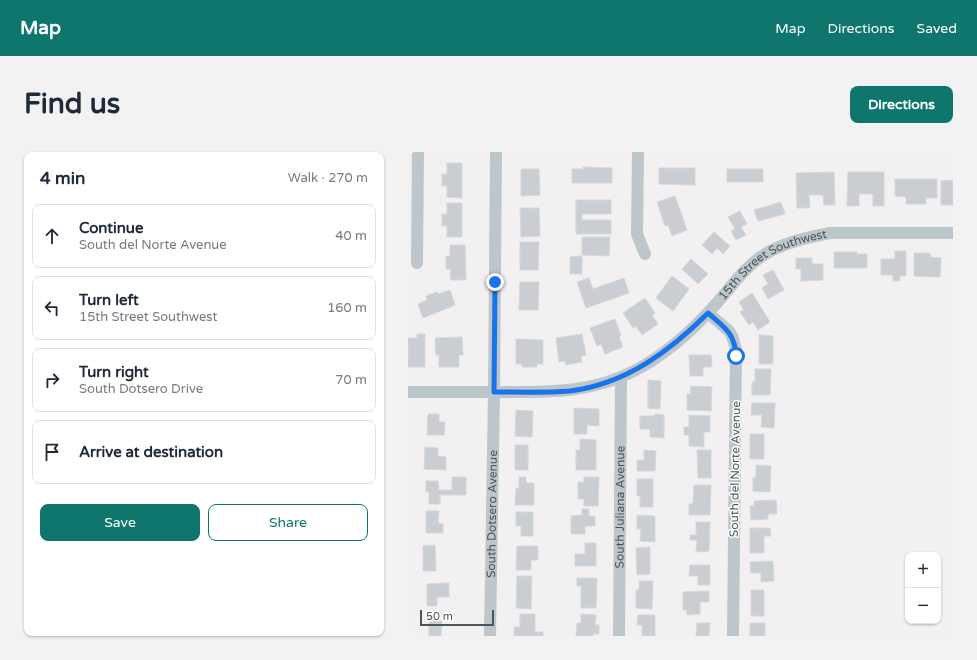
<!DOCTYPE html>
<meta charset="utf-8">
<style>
:root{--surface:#fff;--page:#f2f2f3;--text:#1f2937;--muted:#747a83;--line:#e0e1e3;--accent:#0f766e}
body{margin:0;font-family:"Varela Round",sans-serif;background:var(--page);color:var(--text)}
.controls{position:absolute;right:12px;bottom:12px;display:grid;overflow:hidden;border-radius:8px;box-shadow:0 1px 3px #0004}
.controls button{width:36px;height:36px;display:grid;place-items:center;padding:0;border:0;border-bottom:1px solid var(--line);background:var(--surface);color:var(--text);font:20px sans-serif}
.scale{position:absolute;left:12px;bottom:10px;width:74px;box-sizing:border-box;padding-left:4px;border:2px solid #49565c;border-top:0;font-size:11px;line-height:14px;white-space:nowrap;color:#49565c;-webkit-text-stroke:3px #fff;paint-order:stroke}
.stop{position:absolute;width:12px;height:12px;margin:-9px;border:3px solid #1a73e8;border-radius:50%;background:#fff}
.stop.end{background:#1a73e8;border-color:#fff;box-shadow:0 1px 4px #0008}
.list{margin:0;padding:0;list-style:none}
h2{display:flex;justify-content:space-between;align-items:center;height:52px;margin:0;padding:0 16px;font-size:17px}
h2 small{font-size:13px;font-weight:400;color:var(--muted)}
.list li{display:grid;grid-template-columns:26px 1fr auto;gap:12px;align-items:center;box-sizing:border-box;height:64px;margin:0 8px 8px;padding:0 8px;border:1px solid var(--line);border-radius:8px}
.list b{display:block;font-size:15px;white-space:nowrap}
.list p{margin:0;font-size:13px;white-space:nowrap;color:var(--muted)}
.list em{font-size:13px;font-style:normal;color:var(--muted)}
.actions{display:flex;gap:8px;padding:12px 16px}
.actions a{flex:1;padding:9px 0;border:1px solid var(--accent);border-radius:8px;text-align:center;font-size:14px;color:var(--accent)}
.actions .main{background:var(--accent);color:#fff}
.icon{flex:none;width:22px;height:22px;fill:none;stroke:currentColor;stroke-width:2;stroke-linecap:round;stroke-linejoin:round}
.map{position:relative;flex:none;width:545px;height:484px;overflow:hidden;border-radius:8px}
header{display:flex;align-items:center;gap:24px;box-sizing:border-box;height:56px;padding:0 20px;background:var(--accent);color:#fff}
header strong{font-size:19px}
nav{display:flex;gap:22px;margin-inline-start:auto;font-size:14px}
.intro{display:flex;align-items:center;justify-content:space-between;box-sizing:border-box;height:96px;padding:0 24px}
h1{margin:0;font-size:28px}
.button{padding:10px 18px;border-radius:8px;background:var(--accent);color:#fff;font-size:14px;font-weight:700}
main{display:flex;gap:24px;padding:0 24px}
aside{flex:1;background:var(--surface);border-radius:8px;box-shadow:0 1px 3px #0004}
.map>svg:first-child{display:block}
.building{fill:#caced2;stroke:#d4d7db}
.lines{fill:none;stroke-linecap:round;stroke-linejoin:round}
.minor{stroke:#bdc6cb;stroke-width:12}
.route{stroke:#1a73e8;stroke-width:5}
.labels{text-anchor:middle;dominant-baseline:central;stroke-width:3;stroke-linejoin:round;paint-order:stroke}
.street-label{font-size:12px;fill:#49565c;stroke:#fff}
</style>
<header>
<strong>Map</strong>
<nav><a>Map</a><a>Directions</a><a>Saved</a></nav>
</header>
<div class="intro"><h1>Find us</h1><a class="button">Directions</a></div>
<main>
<aside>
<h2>4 min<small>Walk · 270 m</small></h2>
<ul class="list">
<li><svg class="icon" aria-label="ahead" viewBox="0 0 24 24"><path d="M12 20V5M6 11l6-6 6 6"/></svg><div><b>Continue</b><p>South del Norte Avenue</p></div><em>40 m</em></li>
<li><svg class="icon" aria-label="left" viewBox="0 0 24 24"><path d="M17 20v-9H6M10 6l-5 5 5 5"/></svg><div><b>Turn left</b><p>15th Street Southwest</p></div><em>160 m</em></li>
<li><svg class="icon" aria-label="right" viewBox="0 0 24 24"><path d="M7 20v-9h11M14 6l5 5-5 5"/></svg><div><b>Turn right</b><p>South Dotsero Drive</p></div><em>70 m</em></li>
<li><svg class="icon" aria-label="arrive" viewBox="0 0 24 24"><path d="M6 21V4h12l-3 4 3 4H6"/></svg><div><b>Arrive at destination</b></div></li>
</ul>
<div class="actions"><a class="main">Save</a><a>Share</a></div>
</aside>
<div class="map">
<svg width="545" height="484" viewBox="0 0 545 484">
<rect width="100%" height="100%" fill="#f2f0f0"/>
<path class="building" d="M39,11h15v35l-15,-1v-11h-5v-12h5z
M175,15l29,1v15h-40v-14h11z
M251,16h36v17l-36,-1z
M113,17h18l1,26 -19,1z
M319,17h36v13h-36z
M426,20l1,33h-11l-1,-10h-14l1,13h-13l-1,-35z
M440,20h36v34h-11v-12h-14v12h-12z
M487,27h42v19h-11v6h-20v-7l-11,-1z
M545,28v25h-12v-24z
M267,44l12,34 -15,6 -4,-11 -3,1 -8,-24z
M168,48h35v14h-29v6h29v14h-35z
M373,50l4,12 -27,7 -4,-11z
M39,51h15v34h-15v-11h-5v-12h5z
M112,56h19l1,28 -19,1z
M332,59l7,13 -6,3 5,8 -10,5 -5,-9 4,-2 -7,-12z
M306,80l16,14 -7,8 -6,-6 -5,6 -10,-9z
M174,85h28l-1,19 -27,-1z
M112,90h19l-1,28h-18z
M42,93h15l1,35h-15l-1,-11h-4v-13h4z
M487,99h11v25h-6v5h-7v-6h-12v-16h14z
M426,100h23v2h10v14h-33z
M506,101h16v4l11,1 -1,19 -26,-1z
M174,104v18h-12v-17z
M388,106h16v6h11v16l-22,1v-12h-5z
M283,107l17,15 -10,10 -16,-15z
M365,118l11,20 -16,9 -6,-11 6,-4 -5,-9z
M264,124l17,13 -16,22 -17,-13z
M181,126l4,11 31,-11 5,15 -43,15 -9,-26z
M112,130h19l-1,28h-19z
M42,138l5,15 -32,13 -5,-14 9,-4 -1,-4 11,-4 1,2z
M344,141l18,29 -12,8 -5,-8 -4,3 -9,-13 4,-2 -5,-8z
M237,146l10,15 -3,2 6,9 -16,11 -6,-9 -3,2 -10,-15z
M207,167l6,17 -2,1 4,10 -18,7 -4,-10 -4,2 -7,-18z
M9,182h8v33h-17v-29h9z
M174,182l4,21 -5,1 1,6 -16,3 -1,-4 -6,1 -3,-24z
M351,183l14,1v28h-14z
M54,185l1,18h-4v12h-20v-12h-3l-1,-17z
M108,187l27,1v24h-6v3h-15v-3h-6z
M281,203h22l1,12h-9v9h-13z
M347,217h16l-1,26h-18v-13h3z
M240,228l13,1 -1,28 -12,-1z
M283,234l21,1 -1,24 -24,-1v-16h3z
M344,251h23l-1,25 -13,-1 1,-12h-11z
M166,256l25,1v17l-12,-1v9h-13z
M108,258l17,1 -1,26 -17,-1z
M20,262h11v8h6l-1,13h-17z
M247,262l9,1v23l-14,-1v-8h-10v-13h15z
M281,263l21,1v16h-6v15l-15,-1v-11h-5v-8h5z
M342,282h14v25h-14z
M172,287l16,1v30h-20v-20h4z
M107,293h13v25h-13z
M17,295l13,1v8l8,1v13l-22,-1z
M236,298l12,1 -1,20h-18v-11h7z
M289,298h14v28h-13z
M348,313l15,1 -1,26 -17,-1v-13h3z
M44,325h14v18h-26v9h-11v-12h-3v-11h12l1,9h13z
M111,325h7v6h8v22h-19l1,-17h3z
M176,325h15l-1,29h-14v-7h-6v-17h6z
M229,327h16v28h-13v-11h-3z
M286,333h17l-1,30h-21v-11h4z
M368,348l1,14h-9v5l-17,1 -1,-14h4v-5z
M174,357h7v7h6v10h-10v8h-14v-18l11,-1z
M18,359h13l-1,12 5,1v9h-17z
M108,360h17v24h-12v-10h-5z
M229,363l18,1v26l-15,-1 1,-12h-4z
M288,370h14l-1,29 -13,1 1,-12h-7v-5h6z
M342,376h20l1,8h-7v17h-14z
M177,391h11v23h-21v-12h10z
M27,393l1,26h-13v-25z
M109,394h21v14h-7v10h-15z
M242,395v27l-13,1 -1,-27z
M365,409l1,20 -13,1v-9h-10l-1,-11z
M282,413h20v20h-12v-9h-9z
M109,424h15l-1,33 -15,-1z
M169,426h20l-1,30h-15v-22h-4z
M231,429h14l-1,28 -16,-1v-18h3z
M41,431v14h-12v9h-10v-22z
M343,438h13v26h-13z
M301,439v11h-9v12l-13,1 -1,-6 -3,1v-18z
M112,462h15v18h8v4h-29v-9h6z
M173,462l15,1 -1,10h4v9h-6v2h-17l1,-13h4z
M230,463h17v21h-13v-11h-5z
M21,469h13l-1,15h-12z
M289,471h13l-1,13h-13z
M342,471h15v13h-15z"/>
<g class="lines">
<g class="minor">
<path d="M230,0l-1,82 8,20"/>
<path d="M9,111l1,-111"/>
<path d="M300,161l21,18 3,5 4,13 -3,287"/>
<path id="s1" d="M0,240c31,0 62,0 94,0 46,0 90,1 132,-21 31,-16 59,-41 82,-67 16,-18 30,-39 51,-51 19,-11 41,-16 63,-20h123"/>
<path id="s2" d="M82,484l4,-244 2,-240"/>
<path id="s3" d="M211,484l2,-259"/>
</g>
</g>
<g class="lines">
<path class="route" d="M87,130l-1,110c25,0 51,1 76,-1 56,-7 100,-40 138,-78 16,14 27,20 28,43"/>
</g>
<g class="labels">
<g class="street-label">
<text stroke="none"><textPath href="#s1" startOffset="407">15th Street Southwest</textPath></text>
<text transform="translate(327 317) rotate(-89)">South del Norte Avenue</text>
<text stroke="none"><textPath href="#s3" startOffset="129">South Juliana Avenue</textPath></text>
<text stroke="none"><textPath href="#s2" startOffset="122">South Dotsero Avenue</textPath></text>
</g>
</g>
</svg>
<div class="controls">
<button>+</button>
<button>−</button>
</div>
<div class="scale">50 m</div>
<div class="stop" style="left:328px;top:204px"></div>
<div class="stop end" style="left:87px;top:130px"></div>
</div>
</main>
